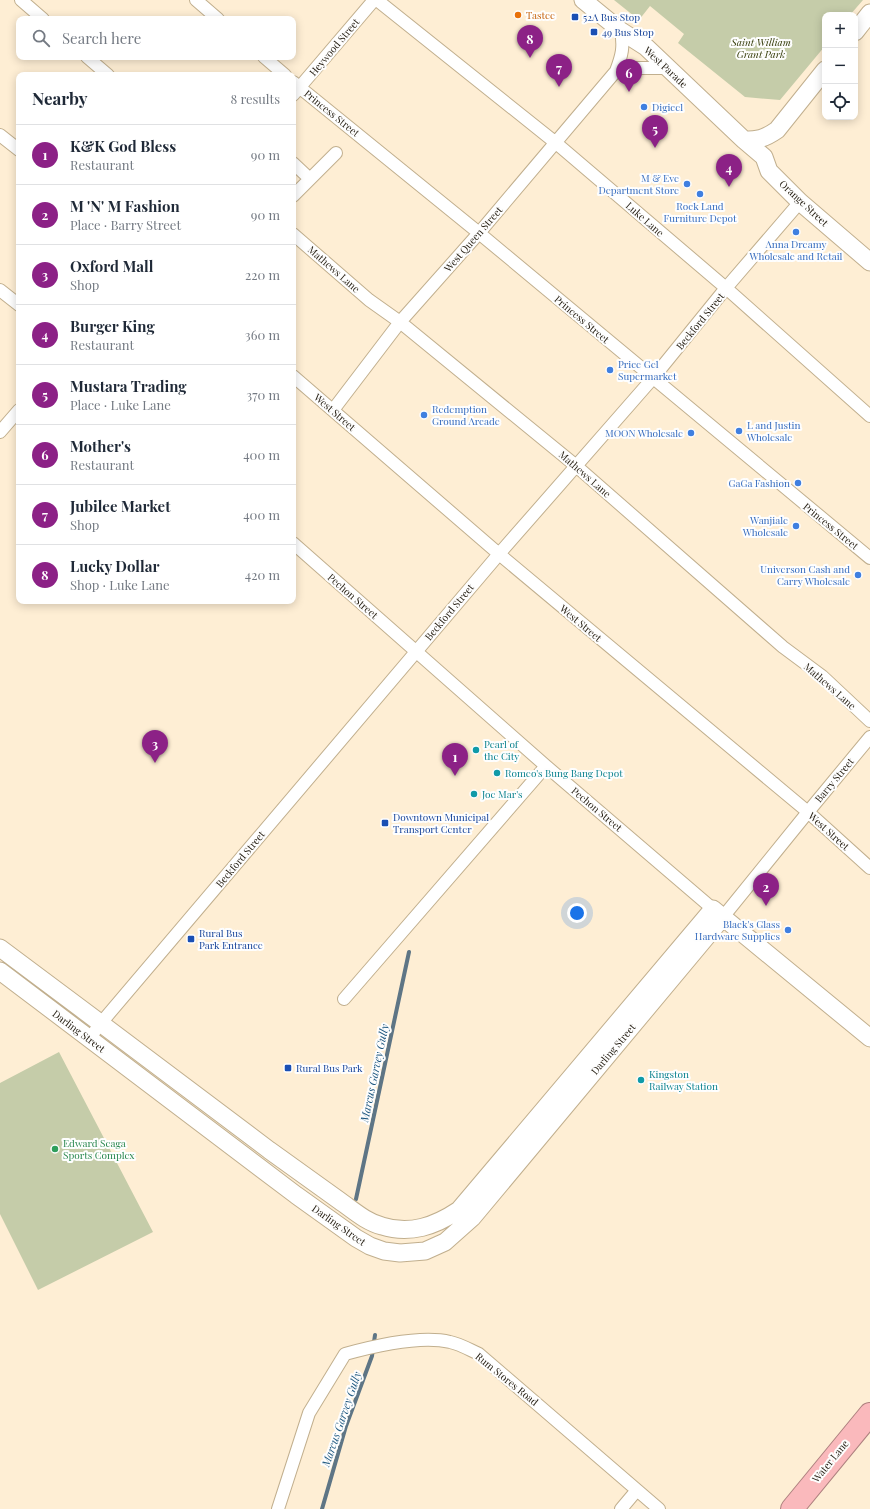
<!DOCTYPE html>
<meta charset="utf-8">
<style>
:root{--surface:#fff;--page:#f2f2f3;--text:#1f2937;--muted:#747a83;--line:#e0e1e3;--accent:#8c2186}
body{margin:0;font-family:"Playfair Display",serif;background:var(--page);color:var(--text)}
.controls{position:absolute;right:12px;top:12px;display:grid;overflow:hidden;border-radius:8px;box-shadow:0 2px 10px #0003}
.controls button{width:36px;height:36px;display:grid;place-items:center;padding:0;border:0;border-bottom:1px solid var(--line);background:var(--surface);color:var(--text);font:20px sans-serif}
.you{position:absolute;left:577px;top:913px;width:14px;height:14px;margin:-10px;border:3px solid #fff;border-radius:50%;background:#1a73e8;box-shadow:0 0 0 6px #1a73e833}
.badge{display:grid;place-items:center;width:26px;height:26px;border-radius:50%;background:var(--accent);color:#fff;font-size:13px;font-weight:700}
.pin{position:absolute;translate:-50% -33px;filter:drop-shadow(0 1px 2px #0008)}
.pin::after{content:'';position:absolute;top:21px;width:14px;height:12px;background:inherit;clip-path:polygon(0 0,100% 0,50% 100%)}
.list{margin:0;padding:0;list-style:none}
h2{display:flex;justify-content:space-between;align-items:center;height:52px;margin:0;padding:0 16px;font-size:17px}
h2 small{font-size:13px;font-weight:400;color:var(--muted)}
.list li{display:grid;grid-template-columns:26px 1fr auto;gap:12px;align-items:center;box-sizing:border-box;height:60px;padding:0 16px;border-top:1px solid var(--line)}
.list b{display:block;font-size:15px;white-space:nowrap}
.list p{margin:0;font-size:13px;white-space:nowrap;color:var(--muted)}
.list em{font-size:13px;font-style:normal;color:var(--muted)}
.icon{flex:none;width:22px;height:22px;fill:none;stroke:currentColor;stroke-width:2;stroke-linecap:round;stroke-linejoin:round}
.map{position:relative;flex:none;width:870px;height:1509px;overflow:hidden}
.search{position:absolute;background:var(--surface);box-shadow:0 2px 10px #0003;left:16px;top:16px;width:280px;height:44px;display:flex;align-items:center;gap:10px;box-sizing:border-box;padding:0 14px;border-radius:8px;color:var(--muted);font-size:15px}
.panel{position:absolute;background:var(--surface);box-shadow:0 2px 10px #0003;left:16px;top:72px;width:280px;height:532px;border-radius:8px}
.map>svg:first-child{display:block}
.green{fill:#c5cca9}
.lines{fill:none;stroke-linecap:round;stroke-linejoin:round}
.stream{stroke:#5e7585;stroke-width:4}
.street-casing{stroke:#c1af8e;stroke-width:14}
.secondary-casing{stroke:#c1af8e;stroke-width:19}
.highway-casing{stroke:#ae817f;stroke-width:24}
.street{stroke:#fff;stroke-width:12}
.secondary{stroke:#fff;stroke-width:17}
.highway{stroke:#fab9bc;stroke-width:22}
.food-dot{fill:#e8710a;stroke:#fefefe;stroke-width:1.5}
.transit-dot{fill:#1a4fb4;stroke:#fefefe;stroke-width:1.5}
.shop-dot{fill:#3f7fe0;stroke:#fefefe;stroke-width:1.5}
.culture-dot{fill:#0f9aa8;stroke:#fefefe;stroke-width:1.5}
.leisure-dot{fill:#2e9e5b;stroke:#fefefe;stroke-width:1.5}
.labels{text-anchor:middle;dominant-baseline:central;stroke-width:4;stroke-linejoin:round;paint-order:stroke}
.food-label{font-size:10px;fill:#c56008;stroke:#fefefe;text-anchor:start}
.transit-label{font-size:10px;fill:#164399;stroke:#fefefe;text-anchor:start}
.park-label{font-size:10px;font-style:italic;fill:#343b08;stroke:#fefefe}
.street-label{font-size:10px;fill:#20190d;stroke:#fefefe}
.shop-label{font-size:10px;fill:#366cbe;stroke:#fefefe;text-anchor:end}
.culture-label{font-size:10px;fill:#0d838f;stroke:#fefefe;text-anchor:start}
.leisure-label{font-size:10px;fill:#27864d;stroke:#fefefe;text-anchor:start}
.water-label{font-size:11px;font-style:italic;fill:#215a82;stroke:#fefefe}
</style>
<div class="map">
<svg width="870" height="1509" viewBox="0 0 870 1509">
<rect width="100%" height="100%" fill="#feeed4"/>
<path class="green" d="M614,0h249l-13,15h-25v31l-45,54 -35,-3 -67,-54 6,-9 -34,-28 -11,14z
M59,1052l94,180 -115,58 -38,-76v-131z"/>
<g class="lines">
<path class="stream" d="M356,1199l53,-247
M322,1509l24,-83 26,-70 3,-21"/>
<defs>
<path id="street" d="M21,0l22,19
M196,0l22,19
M377,0l179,143 170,145 144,128
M87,57l21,18
M264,57l21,18
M616,71l19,-3h33
M293,82l186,151 391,325
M293,95l81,-95
M0,135l19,15
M293,163l17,16
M293,196l43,-43
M293,234l76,66 31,22 175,143 208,182 39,29 48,45
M0,290l19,15
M293,376l206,178 309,258 62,56
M333,410l67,-88 79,-89 137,-162c6,-16 8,-24 5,-40
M0,432l19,-22
M293,543l253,223 167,143
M723,917l85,-105 62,-75
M344,999l202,-233
M89,1039l12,-16 398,-469 154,-176 73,-90 74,-86
M278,1509l31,-96 36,-59c29,-8 76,-19 105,-12 10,2 20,8 29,12l180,155
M621,1509l16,-19"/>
<path id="secondary" d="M583,0l38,31 25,16 98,93 20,17 5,14 31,31 70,60
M855,32l15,-19
M744,140c14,0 20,-1 33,-10l48,-60
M0,948c90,67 180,135 269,202 24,17 47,34 71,51 13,9 26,21 42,25 28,9 53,0 77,-16l254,-301 157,129
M0,971l296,224 60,43 14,8 14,5 16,2 25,-2 20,-9 27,-24 251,-301"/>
<path id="highway" d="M792,1509l78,-95"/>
</defs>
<use href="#street" class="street-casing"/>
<use href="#secondary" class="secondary-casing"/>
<use href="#highway" class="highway-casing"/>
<use href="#street" class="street"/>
<use href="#secondary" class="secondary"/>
<use href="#highway" class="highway"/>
</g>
<circle class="food-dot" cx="518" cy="15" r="4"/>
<g class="transit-dot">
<rect x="571" y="13" width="8" height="8" rx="2"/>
<rect x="590" y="28" width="8" height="8" rx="2"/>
<rect x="381" y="819" width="8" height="8" rx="2"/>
<rect x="187" y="935" width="8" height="8" rx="2"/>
<rect x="284" y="1064" width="8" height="8" rx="2"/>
</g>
<g class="shop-dot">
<circle cx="644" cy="107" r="4"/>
<circle cx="687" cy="184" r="4"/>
<circle cx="700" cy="194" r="4"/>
<circle cx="796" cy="232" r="4"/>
<circle cx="610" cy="370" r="4"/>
<circle cx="424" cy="415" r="4"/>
<circle cx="739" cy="431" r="4"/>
<circle cx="691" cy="433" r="4"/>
<circle cx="798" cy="483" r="4"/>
<circle cx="796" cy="526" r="4"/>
<circle cx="858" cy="575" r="4"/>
<circle cx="788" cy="930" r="4"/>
</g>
<g class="culture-dot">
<circle cx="476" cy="750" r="4"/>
<circle cx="497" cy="773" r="4"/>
<circle cx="474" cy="794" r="4"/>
<circle cx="641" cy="1080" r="4"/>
</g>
<circle class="leisure-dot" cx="55" cy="1149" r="4"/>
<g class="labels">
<g class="food-label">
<text x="526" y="15">Tastee</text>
</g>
<g class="transit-label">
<text x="583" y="17">52A Bus Stop</text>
<text x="602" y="32">49 Bus Stop</text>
<text x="393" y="817">Downtown Municipal<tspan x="393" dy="12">Transport Center</tspan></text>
<text x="199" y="933">Rural Bus<tspan x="199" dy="12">Park Entrance</tspan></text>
<text x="296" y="1068">Rural Bus Park</text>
</g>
<g class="park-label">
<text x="761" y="42">Saint William<tspan x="761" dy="12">Grant Park</tspan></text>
</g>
<g class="street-label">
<text transform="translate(334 47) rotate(-50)">Heywood Street</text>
<text transform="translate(666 67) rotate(43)">West Parade</text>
<text transform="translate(332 113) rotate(39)">Princess Street</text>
<text transform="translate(804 203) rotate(43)">Orange Street</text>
<text transform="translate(645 219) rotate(41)">Luke Lane</text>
<text transform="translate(473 239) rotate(-49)">West Queen Street</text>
<text transform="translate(334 269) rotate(41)">Mathews Lane</text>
<text transform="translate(582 319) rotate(40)">Princess Street</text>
<text transform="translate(700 321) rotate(-51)">Beckford Street</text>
<text transform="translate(335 412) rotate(41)">West Street</text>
<text transform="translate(585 474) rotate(41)">Mathews Lane</text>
<text transform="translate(831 526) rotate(39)">Princess Street</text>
<text transform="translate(353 596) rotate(41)">Pechon Street</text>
<text transform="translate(449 612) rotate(-50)">Beckford Street</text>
<text transform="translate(581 623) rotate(40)">West Street</text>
<text transform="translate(830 686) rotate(41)">Mathews Lane</text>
<text transform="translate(834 780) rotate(-50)">Barry Street</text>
<text transform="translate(597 809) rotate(40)">Pechon Street</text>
<text transform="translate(829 831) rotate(42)">West Street</text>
<text transform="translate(240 859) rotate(-50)">Beckford Street</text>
<text transform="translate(79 1031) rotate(37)">Darling Street</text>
<text transform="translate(613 1049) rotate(-50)">Darling Street</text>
<text transform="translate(339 1225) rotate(35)">Darling Street</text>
<text transform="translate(507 1379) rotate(39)">Rum Stores Road</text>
<text transform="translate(830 1461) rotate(-51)">Water Lane</text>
</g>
<g class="shop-label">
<text x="652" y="107" text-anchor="start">Digicel</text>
<text x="679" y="178">M &amp; Eve<tspan x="679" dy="12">Department Store</tspan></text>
<text x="700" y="206" text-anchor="middle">Rock Land<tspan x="700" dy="12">Furniture Depot</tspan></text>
<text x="796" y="244" text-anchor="middle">Anna Dreamy<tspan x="796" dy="12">Wholesale and Retail</tspan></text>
<text x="618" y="364" text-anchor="start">Price Gel<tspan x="618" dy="12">Supermarket</tspan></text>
<text x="432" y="409" text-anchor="start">Redemption<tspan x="432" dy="12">Ground Arcade</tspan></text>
<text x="747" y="425" text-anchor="start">L and Justin<tspan x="747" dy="12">Wholesale</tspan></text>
<text x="683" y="433">MOON Wholesale</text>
<text x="790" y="483">GaGa Fashion</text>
<text x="788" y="520">Wanjiale<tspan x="788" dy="12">Wholesale</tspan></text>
<text x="850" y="569">Universon Cash and<tspan x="850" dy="12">Carry Wholesale</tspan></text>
<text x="780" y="924">Black's Glass<tspan x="780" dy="12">Hardware Supplies</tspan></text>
</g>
<g class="culture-label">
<text x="484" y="744">Pearl of<tspan x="484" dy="12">the City</tspan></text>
<text x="505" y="773">Romeo's Bung Bang Depot</text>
<text x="482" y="794">Joe Mar's</text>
<text x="649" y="1074">Kingston<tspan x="649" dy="12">Railway Station</tspan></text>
</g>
<g class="leisure-label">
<text x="63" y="1143">Edward Seaga<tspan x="63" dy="12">Sports Complex</tspan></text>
</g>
<g class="water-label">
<text transform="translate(374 1073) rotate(-78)">Marcus Garvey Gully</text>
<text transform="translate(341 1419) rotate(-71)">Marcus Garvey Gully</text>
</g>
</g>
</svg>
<div class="controls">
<button>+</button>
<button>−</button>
<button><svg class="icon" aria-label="locate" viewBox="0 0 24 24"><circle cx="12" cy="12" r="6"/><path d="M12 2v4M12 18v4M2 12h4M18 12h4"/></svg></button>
</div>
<div class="you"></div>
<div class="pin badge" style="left:455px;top:776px">1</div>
<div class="pin badge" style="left:766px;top:906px">2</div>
<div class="pin badge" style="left:155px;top:763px">3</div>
<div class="pin badge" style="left:729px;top:187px">4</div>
<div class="pin badge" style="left:655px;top:148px">5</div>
<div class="pin badge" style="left:629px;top:92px">6</div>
<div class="pin badge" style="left:559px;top:87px">7</div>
<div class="pin badge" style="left:530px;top:58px">8</div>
<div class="search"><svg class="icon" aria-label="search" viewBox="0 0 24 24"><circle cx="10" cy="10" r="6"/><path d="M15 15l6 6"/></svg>Search here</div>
<section class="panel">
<h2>Nearby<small>8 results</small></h2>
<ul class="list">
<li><span class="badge">1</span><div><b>K&amp;K God Bless</b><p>Restaurant</p></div><em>90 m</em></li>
<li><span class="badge">2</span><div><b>M 'N' M Fashion</b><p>Place · Barry Street</p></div><em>90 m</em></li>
<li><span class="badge">3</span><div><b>Oxford Mall</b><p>Shop</p></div><em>220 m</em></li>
<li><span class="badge">4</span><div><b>Burger King</b><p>Restaurant</p></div><em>360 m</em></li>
<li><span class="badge">5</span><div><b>Mustara Trading</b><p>Place · Luke Lane</p></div><em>370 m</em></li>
<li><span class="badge">6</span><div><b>Mother's</b><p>Restaurant</p></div><em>400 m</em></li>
<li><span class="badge">7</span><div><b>Jubilee Market</b><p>Shop</p></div><em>400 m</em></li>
<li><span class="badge">8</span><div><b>Lucky Dollar</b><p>Shop · Luke Lane</p></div><em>420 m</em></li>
</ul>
</section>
</div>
